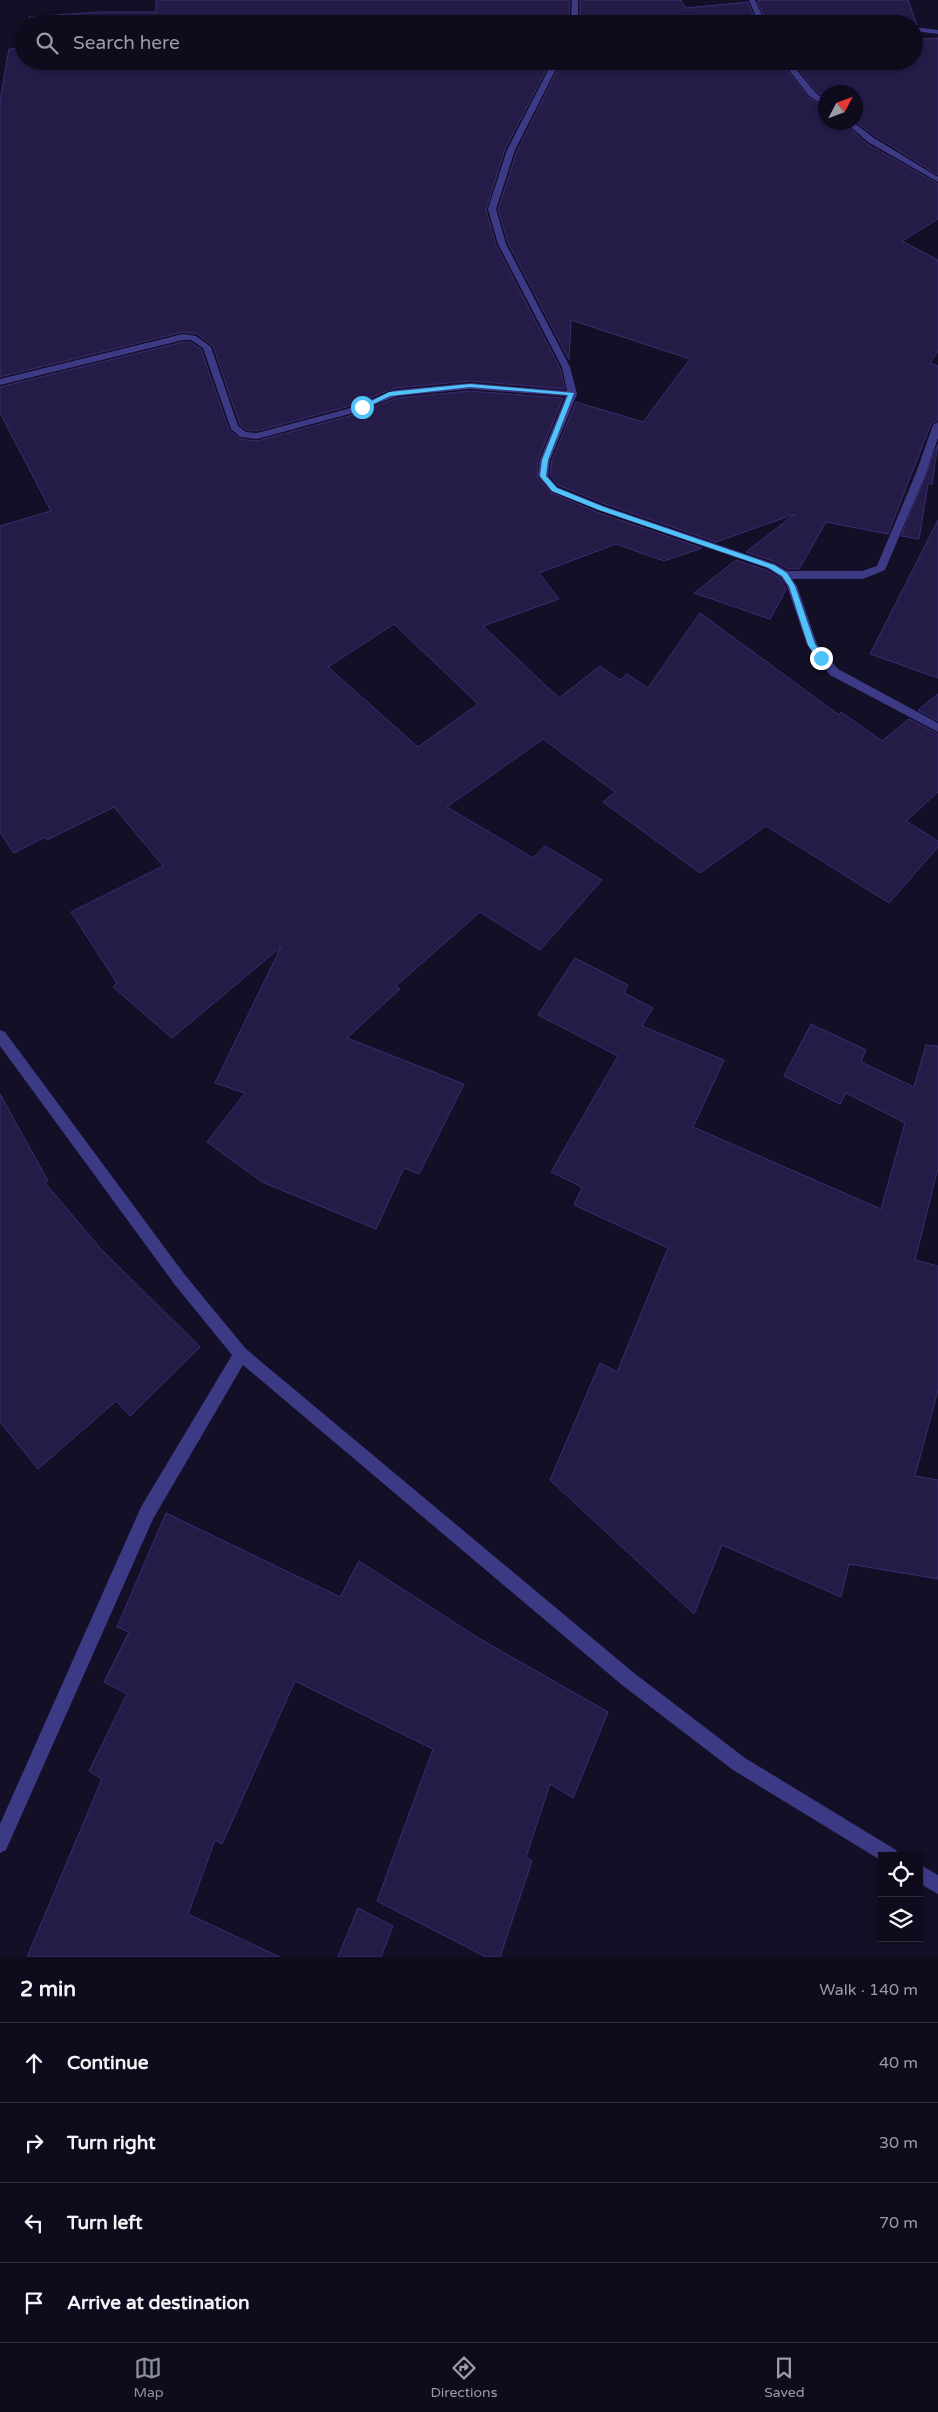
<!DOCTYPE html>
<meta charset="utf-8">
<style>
:root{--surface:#0e0b1c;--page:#1c1929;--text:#f1f3f6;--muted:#9b9ba3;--line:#2e2b3b;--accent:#8c9099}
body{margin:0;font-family:"Varela Round",sans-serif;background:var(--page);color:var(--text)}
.controls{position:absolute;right:15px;bottom:15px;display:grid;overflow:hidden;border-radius:0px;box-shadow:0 1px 4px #0004}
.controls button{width:45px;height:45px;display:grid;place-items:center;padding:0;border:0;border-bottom:1px solid var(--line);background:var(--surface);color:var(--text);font:25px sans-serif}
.compass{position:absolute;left:818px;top:85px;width:45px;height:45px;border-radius:50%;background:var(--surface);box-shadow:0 1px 4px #0004;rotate:49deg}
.stop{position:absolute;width:15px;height:15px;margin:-11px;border:4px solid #4fc3f7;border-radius:50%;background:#fff}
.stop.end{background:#4fc3f7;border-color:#fff;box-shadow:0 1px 5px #0008}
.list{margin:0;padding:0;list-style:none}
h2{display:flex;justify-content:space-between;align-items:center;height:65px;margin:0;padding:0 20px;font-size:21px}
h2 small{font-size:16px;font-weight:400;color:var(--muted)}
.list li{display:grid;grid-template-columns:32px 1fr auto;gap:15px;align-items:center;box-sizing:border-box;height:80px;padding:0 20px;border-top:1px solid var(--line)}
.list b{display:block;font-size:19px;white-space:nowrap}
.list em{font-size:16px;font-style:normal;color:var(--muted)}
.icon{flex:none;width:28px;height:28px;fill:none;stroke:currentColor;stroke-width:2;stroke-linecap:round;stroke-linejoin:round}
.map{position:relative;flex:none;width:938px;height:1957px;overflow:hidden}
.search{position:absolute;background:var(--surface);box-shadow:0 1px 4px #0004;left:15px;right:15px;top:15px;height:55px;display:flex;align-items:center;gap:12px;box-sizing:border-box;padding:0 18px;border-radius:28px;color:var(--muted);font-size:19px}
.sheet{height:385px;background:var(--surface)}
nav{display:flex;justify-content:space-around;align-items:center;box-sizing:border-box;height:70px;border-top:1px solid var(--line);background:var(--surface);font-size:14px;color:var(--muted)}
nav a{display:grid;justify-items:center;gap:2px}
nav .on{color:var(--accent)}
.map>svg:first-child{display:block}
.building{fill:#241b47;stroke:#3b2d73;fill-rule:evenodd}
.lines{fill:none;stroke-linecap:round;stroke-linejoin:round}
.minor{fill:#3d3a85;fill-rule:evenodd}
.route{fill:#4fc3f7}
</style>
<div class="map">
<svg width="938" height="1957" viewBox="0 0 938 1957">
<rect width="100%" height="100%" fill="#130f26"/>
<path class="building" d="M156,0h414l-1,16 -45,8h-495v-7l69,-5h58z
M580,0h101l5,8 62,-6 9,22h-177z
M763,0h145l9,25 -3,-1h-146l-11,-23z
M914,33l6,1 2,5 16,-1v137l-63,-39 -19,-14v-30h-30v6l-10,-7 -24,-30h122z
M24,48v13h527l-46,88 -19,61 10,35 64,123 5,21 -95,-8 -75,7 -49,19 -89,24 -10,-1 -7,-5 -27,-79 -16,-12 -14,-2 -183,45v-276l9,-52z
M562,61h218l28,36 18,12v13h17l24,22 71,40v35l-36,22 36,19v91l-8,12 8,3v54l-7,4 -43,110 -62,-12 -27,47h-11l-12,-7 -30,-10 49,-38 -79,28 -111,-38 -47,-19 -8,-10 2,-15 24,-58 67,20 47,-63 -119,-39 -2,40 -61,-117 -10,-34 19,-58z
M183,342h7l11,7 28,81 11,9 17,2 96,-26 44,-17 73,-7 93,7 -25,62 -1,17 13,15 47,20 105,36 -38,13 -48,-17 -77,29 20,26 -76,27 76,72 41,-32 20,14 7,-6 21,14 52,-75 139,102 2,-3 41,29 27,-22 29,15v58l-32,29 32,20v6l-49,56 -123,-77 -66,47 -97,-71 12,-10 -72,-53 -96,68 86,51 12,-12 57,34 -62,70 -60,-38 -84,74 4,3 -53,49 117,46 -45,90 -15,-6 -28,61 -114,-47 -55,-40 38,-49 -30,-10 66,-136 -109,91 -59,-51 4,-4 -46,-71 92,-46 -49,-59 -67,33 -2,-3 -31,16 -14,-21v-306l51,-15 -51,-98v-26zM394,624l84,80 -60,43 -90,-80z
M938,444l-6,40h-4l-9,55 -18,-3z
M938,520v158l-68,-24z
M736,560l30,10 14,8 5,9 1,3 -16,29 -76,-26z
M938,694v27l-20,-11z
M575,958l53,27 -4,8 29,15 -11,18 82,34 -31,67 188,82 24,-86 -59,-30 -6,11 -56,-28 27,-52 55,26 -5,12 53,25 12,-42 12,1v122l-23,92 23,6v124l-23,86 23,4v99l-89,-15 -8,33 -119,-52 -28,69 -144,-134 50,-117 17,9 51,-124 -94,-43 8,-18 -31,-15 67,-116 -80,-41z
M0,1094l48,87 -3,2 56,66 99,98 -70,69 -14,-15 -78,68 -38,-47z
M166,1513l174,84 19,-36 121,78 128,73 -35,86 -23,-14 -24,73 6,4 -32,96h-14l-109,-56 56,-152 -138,-68 -73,163 -7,-4 -27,74 92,43h-253l75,-178 -13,-8 38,-77 -23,-12 25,-50 -12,-5z
M358,1908l35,18 -12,31h-43z"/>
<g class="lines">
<path class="minor" d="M572,0h6v18l2,2 -2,4h-52l45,-6z
M749,0h6l11,24h-7z
M914,27l24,3v4l-24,-3z
M553,61h7l-45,89 -19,59 10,35 64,123 7,27 -27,66 -2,16 9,11 47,19 171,58 12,7h75l15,-5 39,-93 17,-48 5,-3v16l-12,35 -41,97 -22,9h-71l5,7 20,58 21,25 100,54v9l-108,-57 -23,-30 -20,-59 -6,-9 -14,-9 -169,-58 -47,-19 -13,-15 2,-16 26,-64 -96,-7 -73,7 -44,17 -96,26 -17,-2 -9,-8 -28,-81 -12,-8h-8l-183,45v-6l183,-45 13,2 15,11 27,79 8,6 11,1 90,-24 48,-19 75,-7 97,8 -5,-24 -64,-123 -10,-35 19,-59z
M782,61h7l26,31 11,9v6l-17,-11z
M845,122h8l21,16 64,39v5l-70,-40z
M0,1030l5,2 180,243 61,74 388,324 111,85 151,92 3,6h-17v5l-149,-91 -111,-85 -379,-320 -90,154 -147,331 -6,3v-29l141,-317 91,-152 -57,-70 -175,-239z
M919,1864l19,11v19l-19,-11z"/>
</g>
<path class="route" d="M470,384l104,9 -26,67 -2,16 11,12 47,19 170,58 13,8 8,13 20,58 9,14 -1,2h-5l-10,-15 -19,-59 -7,-10 -13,-8 -170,-58 -47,-19 -12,-15 2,-16 26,-65 -98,-8 -80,9 -25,12 -5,-1 29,-15z"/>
</svg>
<div class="controls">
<button><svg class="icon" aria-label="locate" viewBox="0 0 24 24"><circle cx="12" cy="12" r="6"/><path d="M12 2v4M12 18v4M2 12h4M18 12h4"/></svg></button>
<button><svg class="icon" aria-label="layers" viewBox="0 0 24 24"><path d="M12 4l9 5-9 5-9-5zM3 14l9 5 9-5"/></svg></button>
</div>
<svg class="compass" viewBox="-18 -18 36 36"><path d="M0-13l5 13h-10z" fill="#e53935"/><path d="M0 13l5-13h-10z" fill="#9b9ba3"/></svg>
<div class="stop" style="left:362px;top:407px"></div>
<div class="stop end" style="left:821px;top:658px"></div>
<div class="search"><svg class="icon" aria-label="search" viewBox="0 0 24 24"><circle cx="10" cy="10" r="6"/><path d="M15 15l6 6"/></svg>Search here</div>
</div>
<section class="sheet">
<h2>2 min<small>Walk · 140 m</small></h2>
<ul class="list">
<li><svg class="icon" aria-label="ahead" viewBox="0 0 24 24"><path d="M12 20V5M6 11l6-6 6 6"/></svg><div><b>Continue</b></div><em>40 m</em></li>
<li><svg class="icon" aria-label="right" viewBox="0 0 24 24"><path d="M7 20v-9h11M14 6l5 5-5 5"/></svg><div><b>Turn right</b></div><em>30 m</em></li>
<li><svg class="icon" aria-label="left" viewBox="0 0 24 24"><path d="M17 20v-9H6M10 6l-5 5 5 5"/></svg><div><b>Turn left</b></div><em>70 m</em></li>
<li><svg class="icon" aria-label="arrive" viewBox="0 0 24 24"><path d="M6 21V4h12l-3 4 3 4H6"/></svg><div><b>Arrive at destination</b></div></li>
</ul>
</section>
<nav>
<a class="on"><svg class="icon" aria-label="map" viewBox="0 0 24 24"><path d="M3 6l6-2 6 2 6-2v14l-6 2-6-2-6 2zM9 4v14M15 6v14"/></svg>Map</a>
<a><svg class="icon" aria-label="directions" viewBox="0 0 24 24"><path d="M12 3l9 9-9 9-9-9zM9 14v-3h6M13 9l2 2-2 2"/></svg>Directions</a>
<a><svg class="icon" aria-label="saved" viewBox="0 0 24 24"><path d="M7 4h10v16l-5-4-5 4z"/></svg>Saved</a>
</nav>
